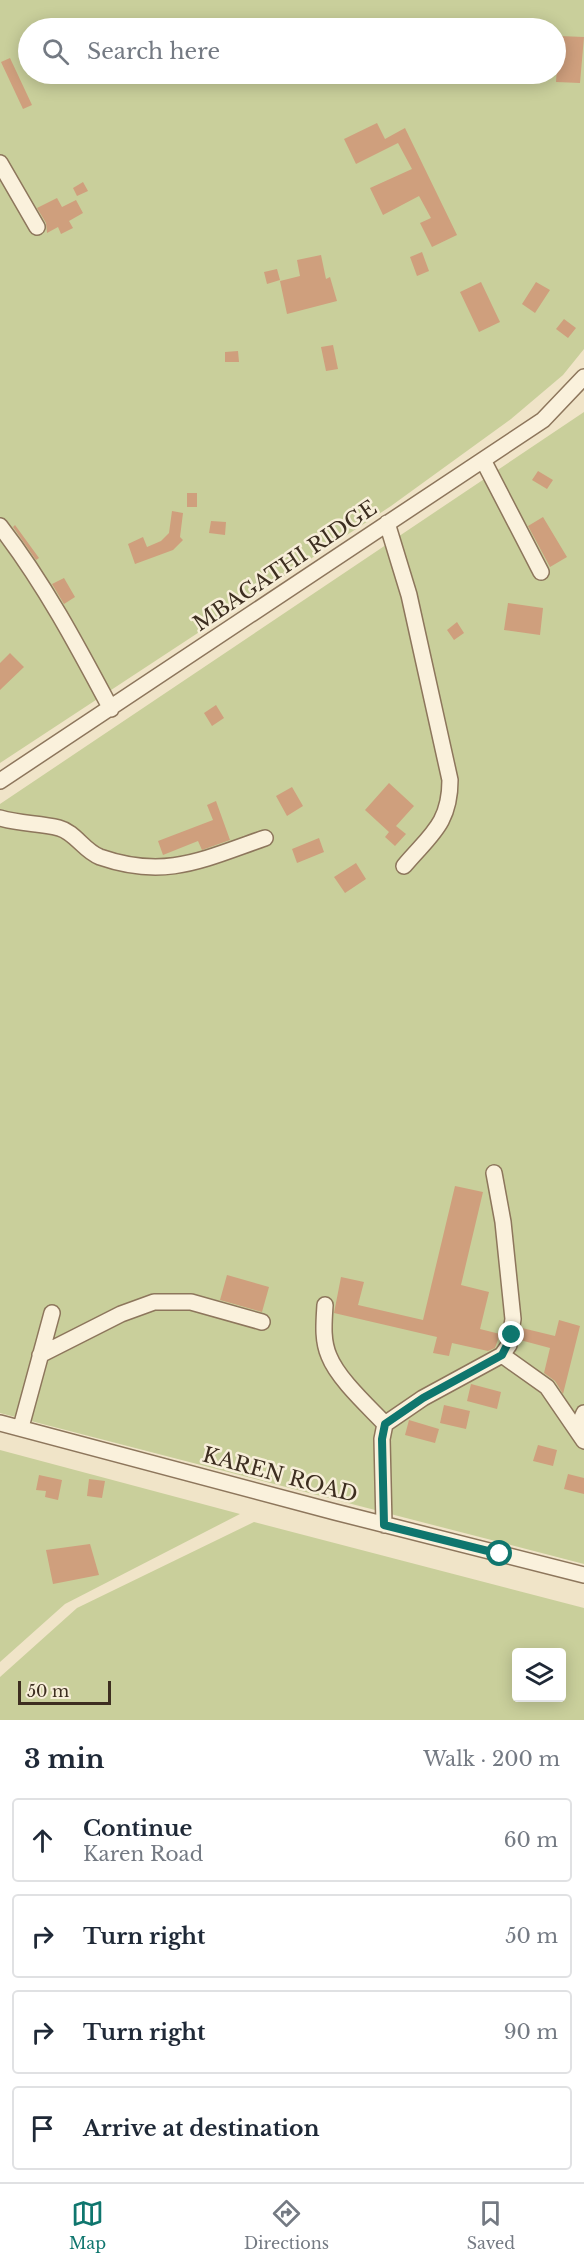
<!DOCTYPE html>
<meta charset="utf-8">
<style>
:root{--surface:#fff;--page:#f2f2f3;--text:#1f2937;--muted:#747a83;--line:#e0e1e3;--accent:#0f766e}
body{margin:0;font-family:"Libre Baskerville",serif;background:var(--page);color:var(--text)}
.controls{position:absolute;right:18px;bottom:18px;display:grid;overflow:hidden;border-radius:6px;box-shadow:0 3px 15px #0003}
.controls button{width:54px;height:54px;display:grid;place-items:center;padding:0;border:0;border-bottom:2px solid var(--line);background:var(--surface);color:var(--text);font:30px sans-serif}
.scale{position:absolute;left:18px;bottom:15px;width:93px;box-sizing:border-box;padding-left:6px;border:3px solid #3d2e20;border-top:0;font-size:16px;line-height:21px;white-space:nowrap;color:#3d2e20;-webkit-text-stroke:4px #f7eed8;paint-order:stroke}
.stop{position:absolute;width:18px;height:18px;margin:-14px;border:4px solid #0f766e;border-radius:50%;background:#fff}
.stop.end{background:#0f766e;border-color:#fff;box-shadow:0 2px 6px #0008}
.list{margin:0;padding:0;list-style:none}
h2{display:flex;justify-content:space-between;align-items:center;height:78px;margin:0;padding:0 24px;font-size:26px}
h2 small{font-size:20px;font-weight:400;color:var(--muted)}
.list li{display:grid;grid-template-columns:39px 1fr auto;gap:18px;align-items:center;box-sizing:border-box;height:84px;margin:0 12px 12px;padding:0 12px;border:2px solid var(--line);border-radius:6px}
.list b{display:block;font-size:22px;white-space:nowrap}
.list p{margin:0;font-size:20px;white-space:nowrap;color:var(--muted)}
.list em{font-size:20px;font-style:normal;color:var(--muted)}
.icon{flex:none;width:33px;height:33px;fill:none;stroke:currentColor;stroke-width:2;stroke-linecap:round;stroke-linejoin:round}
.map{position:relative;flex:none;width:584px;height:1720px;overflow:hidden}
.search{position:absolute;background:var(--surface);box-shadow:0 3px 15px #0003;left:18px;right:18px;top:18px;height:66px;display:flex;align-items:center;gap:15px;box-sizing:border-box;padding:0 21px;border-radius:33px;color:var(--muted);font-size:22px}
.sheet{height:462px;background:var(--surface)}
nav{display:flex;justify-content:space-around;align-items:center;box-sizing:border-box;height:84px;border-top:2px solid var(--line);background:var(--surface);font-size:16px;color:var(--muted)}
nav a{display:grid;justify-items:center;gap:3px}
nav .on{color:var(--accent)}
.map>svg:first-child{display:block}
.green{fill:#c9cf9b;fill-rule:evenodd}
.building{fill:#cf9f7d}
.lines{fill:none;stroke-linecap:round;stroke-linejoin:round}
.minor-casing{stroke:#8d765c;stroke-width:18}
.minor{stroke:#faf1dc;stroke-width:15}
.route{stroke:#0f766e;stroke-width:8}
.labels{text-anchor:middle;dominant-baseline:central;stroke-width:5;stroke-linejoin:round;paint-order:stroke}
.street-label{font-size:21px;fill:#3d2e20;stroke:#f7eed8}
</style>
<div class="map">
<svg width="584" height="1720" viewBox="0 0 584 1720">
<rect width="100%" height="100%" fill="#f0e4c8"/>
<path class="green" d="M0,0h584v349l-21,26 -52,44 -120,87 -391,257zM28,28h528v46h-528z
M584,412v1152l-584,-151v-609z
M0,1450l240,64 -175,90 -65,58z
M254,1522l330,86v112h-584v-43l77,-69zM516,1652h46v46h-46z"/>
<path class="building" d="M559,36l25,1 -4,46 -24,-1z
M10,58l22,47 -9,4 -22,-47z
M377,123l8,16 20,-11 52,107 -25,12 -12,-24 11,-5 -12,-22 -36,19 -13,-27 42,-19 -14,-26 -42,21 -12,-25z
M83,182l5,9 -11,5 -4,-8z
M57,198l5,9 14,-7 7,13 -14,8 4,7 -12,6 -3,-7 -11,6 -1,-10 -9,-15z
M422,252l7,19 -12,5 -7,-19z
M321,255l5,24 4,-2 7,24 -50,13 -7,-33 20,-5 -3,-16z
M277,269l3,11 -13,4 -3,-12z
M481,282l19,40 -21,10 -19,-40z
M536,282l14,8 -15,23 -13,-9z
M564,319l12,9 -8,10 -12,-9z
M333,345l5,24 -12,2 -5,-24z
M238,351l1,11h-14v-10z
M538,471l15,9 -6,9 -15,-9z
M187,493h10v14h-10z
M172,511l11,2 -3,24 3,3 -10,10 -38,14 -7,-20 15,-7 4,10 14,-6 8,-8z
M543,517l24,40 -17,10 -22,-41z
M211,521l15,1 -1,13 -16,-2z
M15,525l24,33 -3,2 -23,-33z
M64,578l11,19 -11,7 -12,-20z
M508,603l35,5 -3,27 -36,-5z
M457,622l7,11 -10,7 -7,-10z
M10,653l14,14 -24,23v-27z
M216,705l8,13 -12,8 -8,-13z
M389,783l25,23 -18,20 10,8 -11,12 -10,-9 4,-5 -24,-22z
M292,787l11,19 -16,10 -11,-20z
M216,801l14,39 -28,10 -4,-9 -35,14 -5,-14 55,-21 -6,-15z
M319,838l5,14 -27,11 -5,-14z
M356,863l10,16 -21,14 -11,-16z
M455,1186l28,6 -22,93 28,7 -9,37 20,5 -5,14 -7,3 -36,-8 -3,13 -16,-3 4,-16 -103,-24 7,-36 23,5 -6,23 65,15z
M227,1275l42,12 -7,25 -42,-12z
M559,1320l21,6 -17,68 -8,-13 -11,-8 6,-25 -30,-8 2,-12 33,8z
M471,1384l30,8 -4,17 -30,-8z
M444,1405l26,6 -4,18 -26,-6z
M409,1420l30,9 -4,14 -30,-8z
M538,1445l19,5 -4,16 -20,-5z
M568,1474l16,4v16l-20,-5z
M39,1475l23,5 -4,20 -13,-3 1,-6 -10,-1z
M89,1479l16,2 -3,17 -15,-2z
M90,1544l9,31 -46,9 -7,-34z"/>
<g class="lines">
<defs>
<path id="minor" d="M0,163l37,64
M483,460l58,112
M387,523l22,72 41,185c0,44 -20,55 -46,86
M0,526c44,57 77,119 111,183
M0,781l543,-361 41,-43
M0,818c20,6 39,5 59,10 16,4 25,23 41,29 66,23 104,2 165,-19
M325,1305c-1,17 -3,35 4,51 9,23 39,50 56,68
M40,1355l81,-41 33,-12h37l71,20
M502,1355l45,32 37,54
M0,1423l335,89 249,63
M21,1427l31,-114
M577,1429l7,-16
M384,1525l-2,-86 3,-15 38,-26 79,-43 7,-10 4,-26 -10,-97 -9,-49"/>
</defs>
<use href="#minor" class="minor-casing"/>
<use href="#minor" class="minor"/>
</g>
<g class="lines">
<path class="route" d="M500,1554l-116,-29 -2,-86 3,-15 38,-26 79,-43 10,-20"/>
</g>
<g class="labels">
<g class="street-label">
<text transform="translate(285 566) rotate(-34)">MBAGATHI RIDGE</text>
<text transform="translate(280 1475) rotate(15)">KAREN ROAD</text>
</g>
</g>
</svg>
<div class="controls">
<button><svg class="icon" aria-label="layers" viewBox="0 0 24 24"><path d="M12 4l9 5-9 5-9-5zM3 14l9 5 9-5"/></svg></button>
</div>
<div class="scale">50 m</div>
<div class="stop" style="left:500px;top:1554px"></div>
<div class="stop end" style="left:512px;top:1335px"></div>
<div class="search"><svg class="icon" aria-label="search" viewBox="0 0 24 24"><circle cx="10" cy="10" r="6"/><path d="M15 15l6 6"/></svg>Search here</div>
</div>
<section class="sheet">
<h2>3 min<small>Walk · 200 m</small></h2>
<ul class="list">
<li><svg class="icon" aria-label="ahead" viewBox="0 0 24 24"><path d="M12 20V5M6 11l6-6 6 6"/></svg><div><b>Continue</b><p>Karen Road</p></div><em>60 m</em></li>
<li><svg class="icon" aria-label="right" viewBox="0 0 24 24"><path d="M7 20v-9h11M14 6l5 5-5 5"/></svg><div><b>Turn right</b></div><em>50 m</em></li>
<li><svg class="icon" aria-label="right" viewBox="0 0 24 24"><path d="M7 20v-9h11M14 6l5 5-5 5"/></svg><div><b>Turn right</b></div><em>90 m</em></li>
<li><svg class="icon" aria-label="arrive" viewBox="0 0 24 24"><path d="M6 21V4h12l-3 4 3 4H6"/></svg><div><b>Arrive at destination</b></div></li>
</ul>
</section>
<nav>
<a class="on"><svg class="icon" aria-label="map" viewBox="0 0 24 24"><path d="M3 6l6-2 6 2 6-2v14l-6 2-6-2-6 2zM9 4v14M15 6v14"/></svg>Map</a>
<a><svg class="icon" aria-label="directions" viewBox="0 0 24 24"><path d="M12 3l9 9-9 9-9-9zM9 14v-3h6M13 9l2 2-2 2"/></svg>Directions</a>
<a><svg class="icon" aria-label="saved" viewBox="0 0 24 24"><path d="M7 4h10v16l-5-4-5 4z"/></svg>Saved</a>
</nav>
